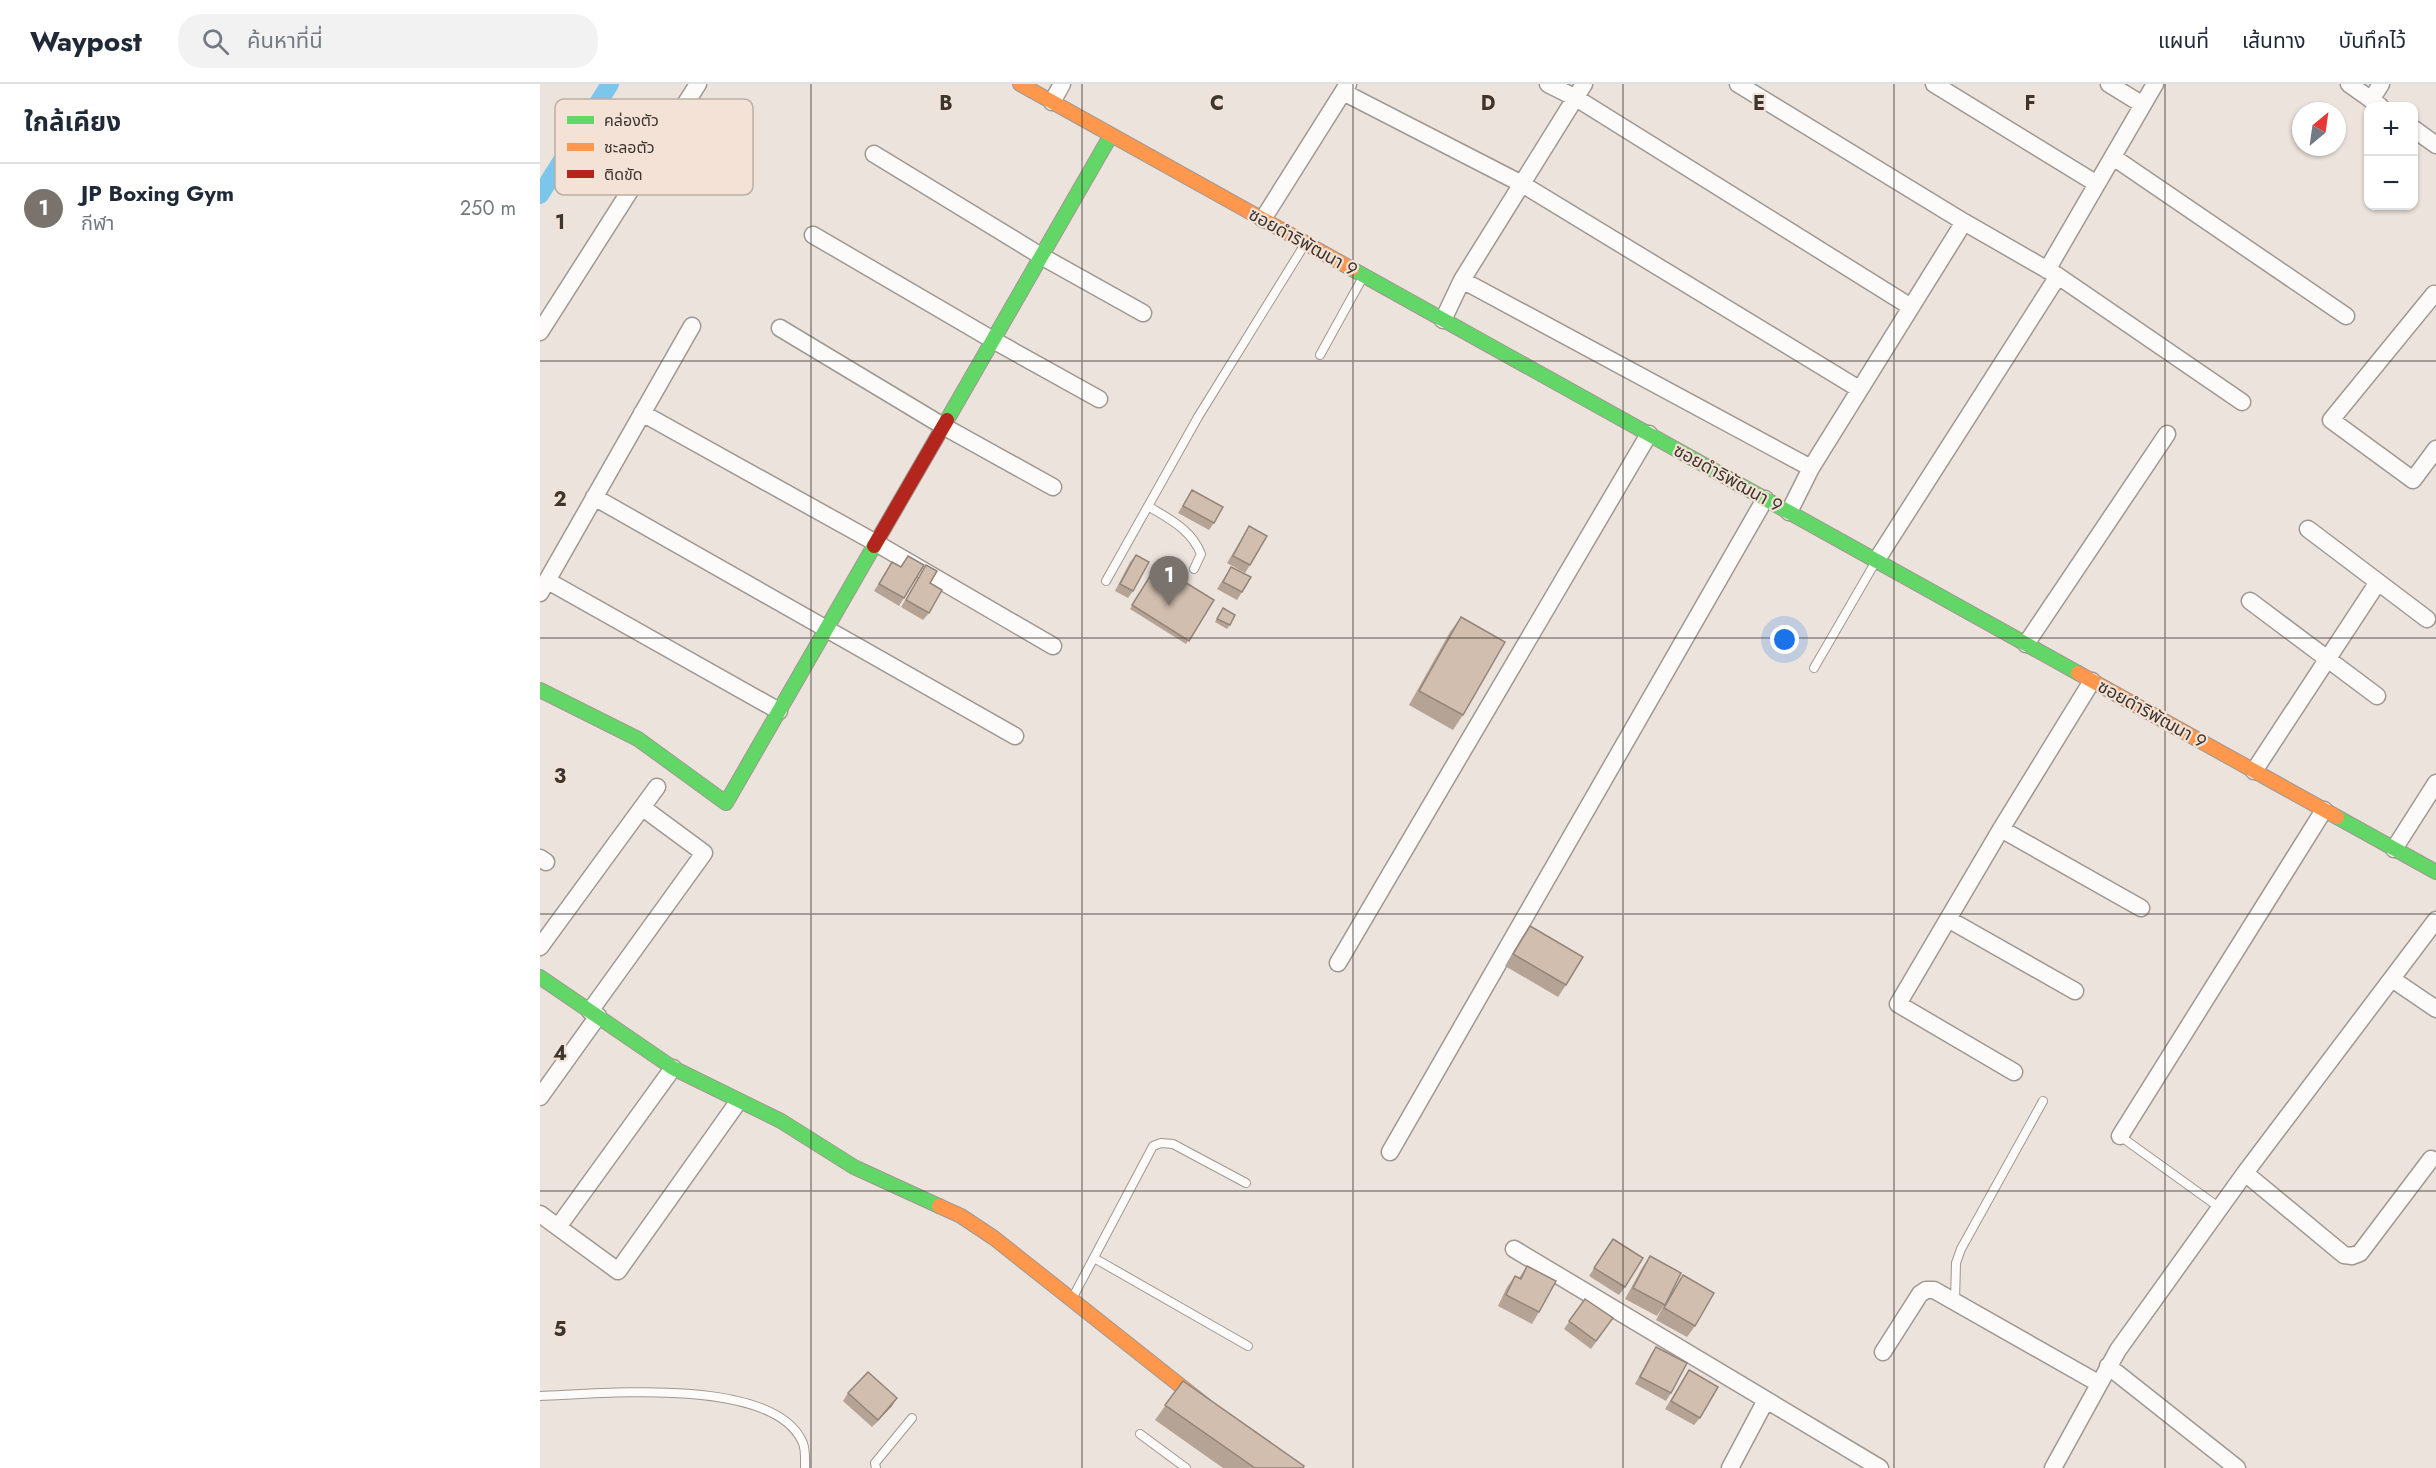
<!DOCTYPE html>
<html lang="th">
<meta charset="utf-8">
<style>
:root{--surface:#fff;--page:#f2f2f3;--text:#1f2937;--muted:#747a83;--line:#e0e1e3;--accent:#7a736d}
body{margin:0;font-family:Jost,"Noto Sans Thai",sans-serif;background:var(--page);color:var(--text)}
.controls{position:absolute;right:18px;top:18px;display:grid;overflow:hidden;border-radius:12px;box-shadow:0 2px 4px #0004}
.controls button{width:54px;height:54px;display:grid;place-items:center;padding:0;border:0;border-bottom:2px solid var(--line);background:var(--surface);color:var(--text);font:30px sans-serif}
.compass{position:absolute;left:1752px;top:18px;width:54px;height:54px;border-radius:50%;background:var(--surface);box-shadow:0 2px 4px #0004;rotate:29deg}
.you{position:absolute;left:1245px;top:556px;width:21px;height:21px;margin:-15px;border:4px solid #fff;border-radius:50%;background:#1a73e8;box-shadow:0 0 0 9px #1a73e833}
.badge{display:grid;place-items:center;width:39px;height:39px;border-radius:50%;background:var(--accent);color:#fff;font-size:20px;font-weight:700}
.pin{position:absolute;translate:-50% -50px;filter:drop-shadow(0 2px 3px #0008)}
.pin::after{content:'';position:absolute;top:32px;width:21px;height:18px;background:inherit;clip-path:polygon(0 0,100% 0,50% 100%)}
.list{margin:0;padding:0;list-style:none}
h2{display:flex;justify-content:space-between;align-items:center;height:78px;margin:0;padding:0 24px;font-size:26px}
h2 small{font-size:20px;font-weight:400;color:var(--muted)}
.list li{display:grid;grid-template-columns:39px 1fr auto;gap:18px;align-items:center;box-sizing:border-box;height:90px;padding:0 24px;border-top:2px solid var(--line)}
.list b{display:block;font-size:22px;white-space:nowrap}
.list p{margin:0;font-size:20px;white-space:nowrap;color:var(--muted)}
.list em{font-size:20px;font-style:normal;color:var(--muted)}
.icon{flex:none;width:33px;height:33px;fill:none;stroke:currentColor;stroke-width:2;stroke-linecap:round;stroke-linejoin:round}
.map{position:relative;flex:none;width:1896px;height:1384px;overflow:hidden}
header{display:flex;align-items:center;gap:36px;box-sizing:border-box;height:84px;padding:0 30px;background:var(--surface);border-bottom:2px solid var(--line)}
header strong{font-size:28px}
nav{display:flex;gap:33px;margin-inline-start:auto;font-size:21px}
.search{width:420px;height:54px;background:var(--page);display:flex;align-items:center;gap:15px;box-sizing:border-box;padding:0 21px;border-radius:24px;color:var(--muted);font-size:22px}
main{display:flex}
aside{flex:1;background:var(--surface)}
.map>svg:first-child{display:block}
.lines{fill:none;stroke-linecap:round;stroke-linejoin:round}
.canal{stroke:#7dc6eb;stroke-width:18}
.lane-casing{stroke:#9f9892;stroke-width:10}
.street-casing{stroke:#9f9892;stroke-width:19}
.fast-casing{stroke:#9f9892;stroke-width:16}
.slow-casing{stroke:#9f9892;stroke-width:16}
.jam-casing{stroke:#9f9892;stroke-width:16}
.lane{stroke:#fcfbfa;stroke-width:8}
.street{stroke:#fcfbfa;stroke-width:16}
.fast{stroke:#63d668;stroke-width:14}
.slow{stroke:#ff974d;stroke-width:14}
.jam{stroke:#b3261e;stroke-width:14}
.wall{fill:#b5a396}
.shaded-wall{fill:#93857a}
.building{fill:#d2beae;stroke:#93857a;stroke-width:1.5}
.grid{fill:none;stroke:#3c3631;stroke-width:1.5;stroke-opacity:0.55}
.labels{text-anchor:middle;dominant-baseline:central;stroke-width:4.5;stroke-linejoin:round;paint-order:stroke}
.street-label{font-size:18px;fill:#3c3631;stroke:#f3e2d5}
.key{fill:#f3e2d5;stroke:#bcaea4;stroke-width:1.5}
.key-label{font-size:16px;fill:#3c3631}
.grid-label{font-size:20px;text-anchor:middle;font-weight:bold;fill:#3c3631;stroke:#f3e2d5;stroke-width:4.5;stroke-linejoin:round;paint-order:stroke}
</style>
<header>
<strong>Waypost</strong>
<div class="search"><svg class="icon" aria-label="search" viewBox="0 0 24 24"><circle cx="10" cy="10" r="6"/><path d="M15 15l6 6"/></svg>ค้นหาที่นี่</div>
<nav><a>แผนที่</a><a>เส้นทาง</a><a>บันทึกไว้</a></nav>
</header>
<main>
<aside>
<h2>ใกล้เคียง<small></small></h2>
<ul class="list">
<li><span class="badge">1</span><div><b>JP Boxing Gym</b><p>กีฬา</p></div><em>250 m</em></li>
</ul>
</aside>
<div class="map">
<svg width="1896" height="1384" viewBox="0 0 1896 1384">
<rect width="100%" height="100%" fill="#ece3dc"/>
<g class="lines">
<path class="canal" d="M0,111l70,-111"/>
<defs>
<path id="lane" d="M780,271l43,-78
M608,422c21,13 43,23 53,48l-7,15
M566,497l92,-164 107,-173
M1274,584l62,-107
M1580,1052l100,72
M554,1174l154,88
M533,1213l80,-151 8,-3 12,1 73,39
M1415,1217l1,-38 5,-14 82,-148
M0,1312c61,-2 231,-20 262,45 4,7 3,19 3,27
M600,1350l46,34
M336,1384l-1,-5 37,-45"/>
<path id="street" d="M1008,0l28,14 335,209
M1198,0l226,138 94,54 184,126
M1394,0l163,100
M1569,0l34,21
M1809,0l31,22
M803,8l179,92 337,205
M1831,16l10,-16
M512,18l10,-18
M1874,45l22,16
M334,70l167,102 102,57
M1573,73l233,159
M723,135l85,-135
M273,151l180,105 106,59
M1507,186l108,-186
M922,196l349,188
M1896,211l-2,-1 -103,126 82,60 23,-31
M903,236l19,-40 122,-196
M240,244l163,98 110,61
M0,248l158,-248
M102,329l234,130 177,103
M54,413l421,239
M1249,428l22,-44 153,-246
M1768,445l119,90
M1336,477l182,-285
M8,497l231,130
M0,509l152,-267
M1710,517l127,95
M1486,560l141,-210
M1714,687l124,-189
M1461,745l140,79
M1854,765l42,-66
M0,774l6,4
M1408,835l127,72
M0,863l117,-160
M798,879l311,-529
M1852,895l44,30
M50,927l114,-158 -61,-45
M1474,988l-116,-68 103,-175 91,-148
M0,1013l58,-81
M1580,1052l204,-326
M850,1068l375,-653
M1705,1089l99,82 8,1 8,-3 71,-94
M0,1130l78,57 120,-169
M18,1143l115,-159
M974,1165l366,219
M1343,1268l37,-58 6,-4h8l164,93
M1568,1282l129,102
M1190,1384l36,-68
M1513,1384l65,-118 127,-177 191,-253"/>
<path id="fast" d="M812,185l726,404
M407,336l164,-285
M0,606l98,49 88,64 148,-257
M1797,733l99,55
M0,893l133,91 108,53 73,46 85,39"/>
<path id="slow" d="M480,0l332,185
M1538,589l259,144
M399,1122l22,10 33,22 212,168"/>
<path id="jam" d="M334,462l73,-126"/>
</defs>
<use href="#lane" class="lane-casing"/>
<use href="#street" class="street-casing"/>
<use href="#fast" class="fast-casing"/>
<use href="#slow" class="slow-casing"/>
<use href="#jam" class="jam-casing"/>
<use href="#lane" class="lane"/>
<use href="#street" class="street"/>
<use href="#fast" class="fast"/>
<use href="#slow" class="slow"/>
<use href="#jam" class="jam"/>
</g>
<path class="wall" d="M652,406l22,33 -5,7 -31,-17z
M709,442l1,39 -5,8 -18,-10z
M596,471l-3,36 -5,7 -13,-7 15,-29z
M368,472l-4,42 -5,8 -25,-15 18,-29 9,5z
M386,481l4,18 -1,30 -6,7 -22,-13z
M617,481l57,35 -28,44 -56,-35z
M691,483l11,25 -5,8 -20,-11z
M683,524l7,17 -3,4 -12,-7z
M921,533l2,98 -10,15 -44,-25 41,-73z
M990,842l36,59 -8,12 -53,-31 17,-29z
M1073,1155l12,48 -6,8 -30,-19z
M1110,1172l15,49 18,-30 12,51 -8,11 -31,-17 8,-15 -7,11 -32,-17 17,-31z
M987,1182l12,46 -7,12 -34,-18 9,-19 8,-11 4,2z
M1045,1215l28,19 -22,31 -27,-20z
M1116,1263l15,46 -5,8 -31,-17 16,-30z
M1149,1286l11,48 -6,7 -29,-16z
M643,1297l120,87h-80l-68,-48z
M308,1309l44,13 -20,21 -29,-26z"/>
<path class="shaded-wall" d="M357,1314l-5,8 -20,21 6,-7z"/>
<path class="building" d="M652,406l31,17 -9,16 -31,-17z
M709,442l18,10 -17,29 -17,-9z
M596,471l13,7 -16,29 -13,-7z
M368,472l16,9 -20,33 -25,-14 13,-22 9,5z
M386,481l11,6 -7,12 12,7 -13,23 -23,-13z
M617,481l57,35 -25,41 -57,-36z
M691,483l20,10 -9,15 -19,-10z
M683,524l12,7 -5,10 -13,-6z
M921,533l44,25 -42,73 -44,-24z
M990,842l53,31 -17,28 -53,-31z
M1073,1155l30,19 -18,29 -31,-19z
M1110,1172l31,17 -16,32 -32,-17z
M987,1182l29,15 -17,31 -33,-17 9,-19 6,3z
M1143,1191l31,18 -19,33 -31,-18z
M1045,1215l28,19 -17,23 -27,-20z
M1116,1263l31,16 -16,30 -31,-16z
M1149,1286l29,17 -18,31 -29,-17z
M328,1288l29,26 -19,22 -30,-27z
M643,1297l121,85 -1,2h-48l-90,-63z"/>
<path class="grid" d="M271,0v1384M542,0v1384M813,0v1384M1083,0v1384M1354,0v1384M1625,0v1384M0,277h1896M0,554h1896M0,830h1896M0,1107h1896"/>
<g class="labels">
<g class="street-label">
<text transform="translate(763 158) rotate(29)">ซอยดำริพัฒนา 9</text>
<text transform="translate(1188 394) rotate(29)">ซอยดำริพัฒนา 9</text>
<text transform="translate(1612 630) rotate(29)">ซอยดำริพัฒนา 9</text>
</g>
</g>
<rect x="15" y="15" width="198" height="96" rx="9" class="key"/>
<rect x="27" y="32" width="27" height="8" fill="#63d668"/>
<rect x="27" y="59" width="27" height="8" fill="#ff974d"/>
<rect x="27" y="86" width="27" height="8" fill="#b3261e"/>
<g class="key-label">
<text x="64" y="42">คล่องตัว</text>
<text x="64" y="69">ชะลอตัว</text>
<text x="64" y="96">ติดขัด</text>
</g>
<g class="grid-label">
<text x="406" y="26">B</text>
<text x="677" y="26">C</text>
<text x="948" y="26">D</text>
<text x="1219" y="26">E</text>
<text x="1490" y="26">F</text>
<text x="20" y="145">1</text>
<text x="20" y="422">2</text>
<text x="20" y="699">3</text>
<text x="20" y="976">4</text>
<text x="20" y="1252">5</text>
</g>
</svg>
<div class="controls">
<button>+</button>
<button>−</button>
</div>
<svg class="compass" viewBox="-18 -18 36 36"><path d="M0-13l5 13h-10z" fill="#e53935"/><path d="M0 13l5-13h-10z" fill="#747a83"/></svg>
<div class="you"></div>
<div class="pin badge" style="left:629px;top:522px">1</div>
</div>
</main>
